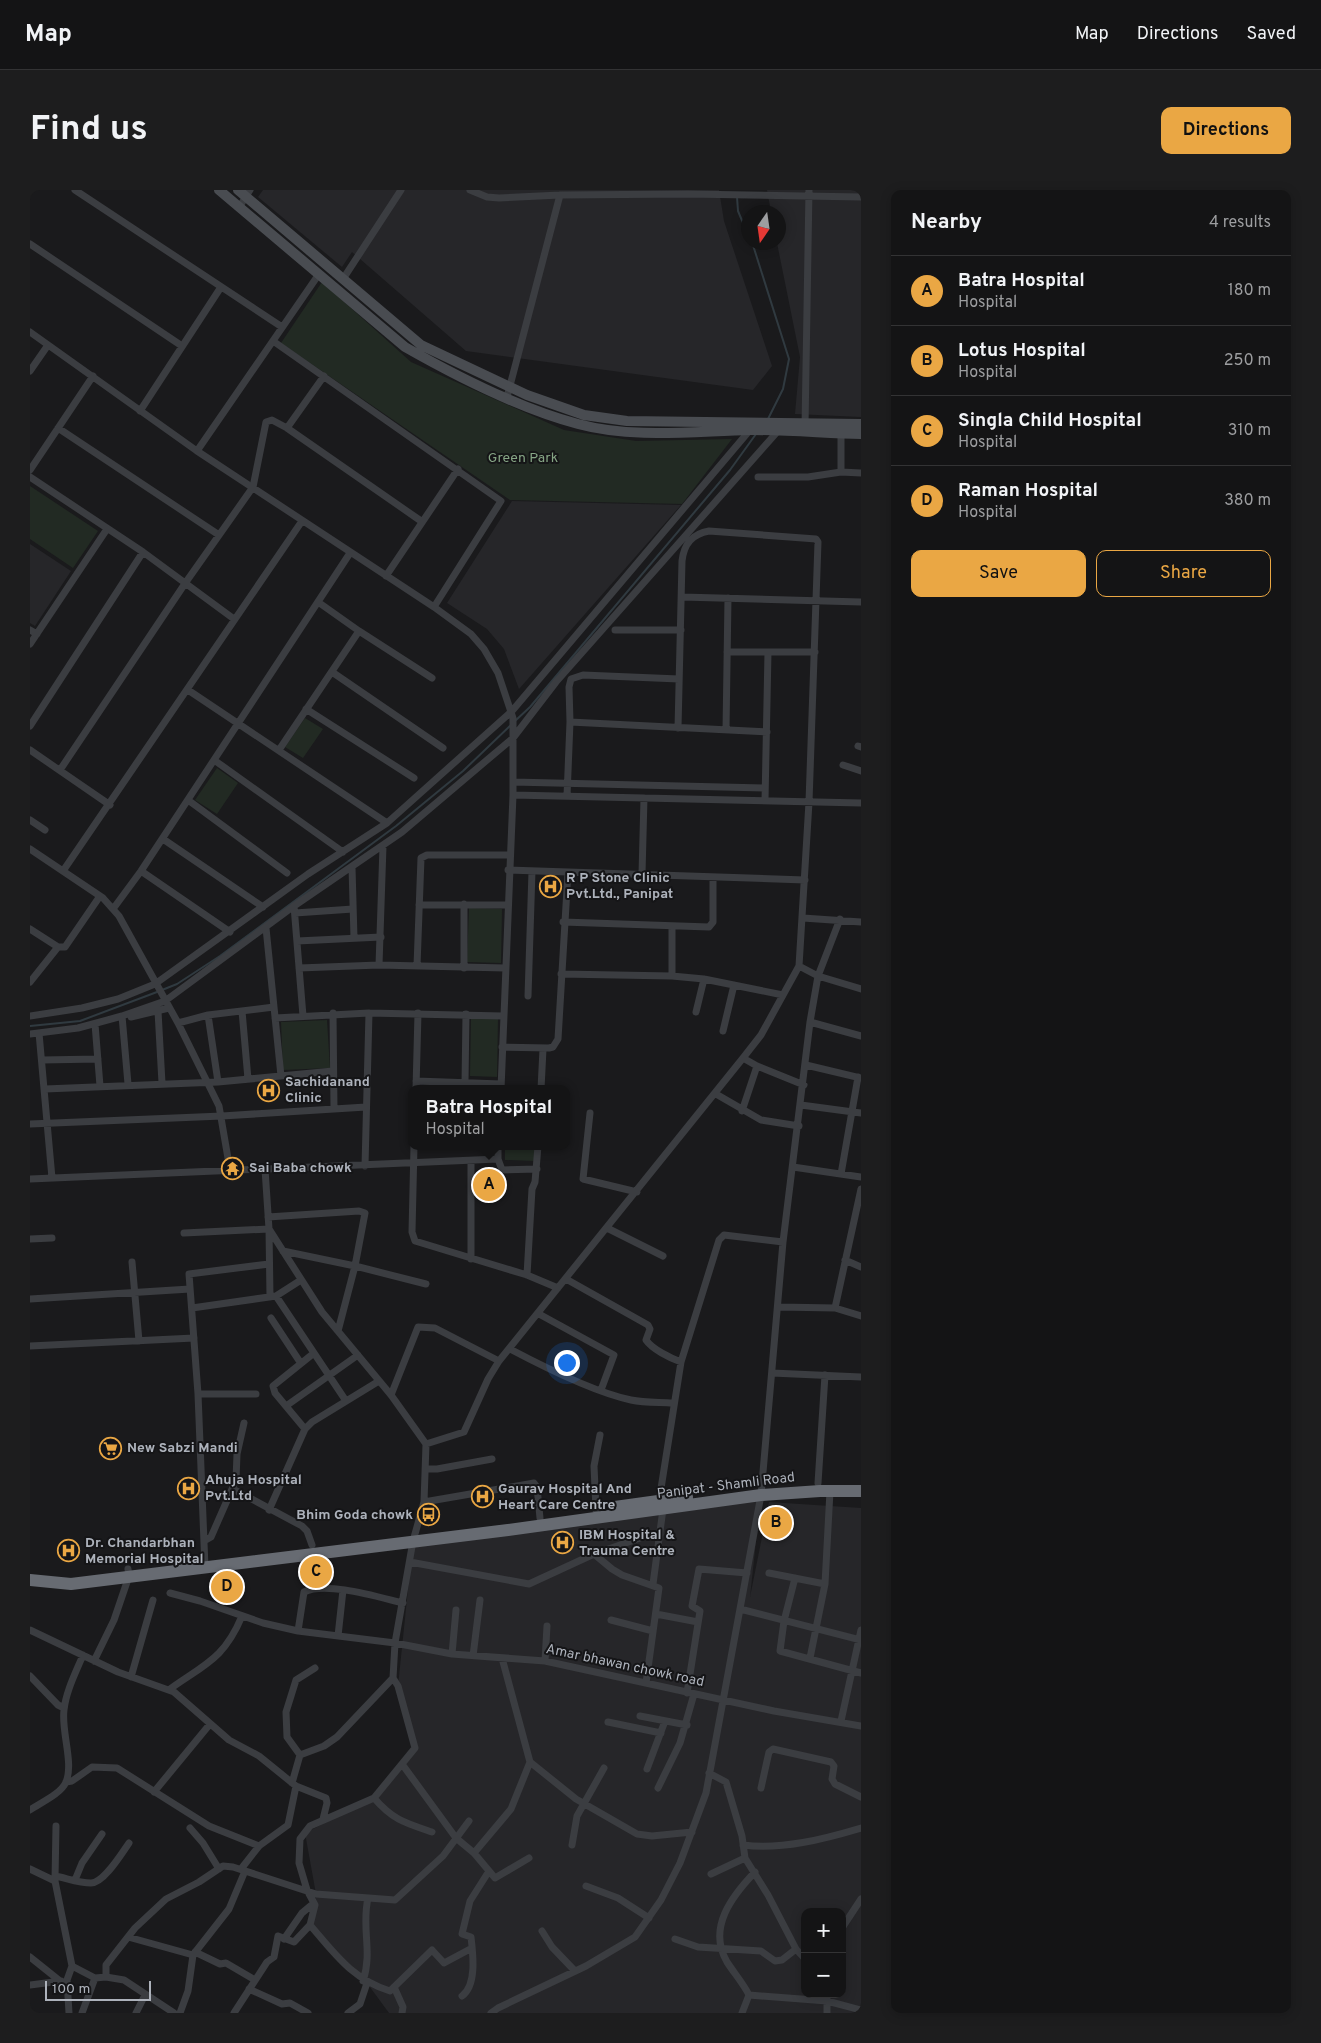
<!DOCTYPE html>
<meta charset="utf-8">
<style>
:root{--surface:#141415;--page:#1d1d1e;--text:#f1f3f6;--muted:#9d9ea0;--line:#333334;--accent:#eaa744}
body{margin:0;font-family:Overpass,sans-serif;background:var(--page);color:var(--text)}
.controls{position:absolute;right:15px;bottom:15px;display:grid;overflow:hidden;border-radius:10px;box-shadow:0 2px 12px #0003}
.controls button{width:45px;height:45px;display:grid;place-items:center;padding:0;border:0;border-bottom:1px solid var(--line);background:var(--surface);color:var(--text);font:25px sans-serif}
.compass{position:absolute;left:711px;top:15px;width:45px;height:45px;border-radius:50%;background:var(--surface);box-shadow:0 2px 12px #0003;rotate:193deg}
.scale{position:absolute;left:15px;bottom:12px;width:106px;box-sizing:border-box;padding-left:5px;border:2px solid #adb2bb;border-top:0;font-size:14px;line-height:18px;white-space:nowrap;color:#adb2bb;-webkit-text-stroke:4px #151517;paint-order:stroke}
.you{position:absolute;left:536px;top:1172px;width:18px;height:18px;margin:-12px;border:4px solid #fff;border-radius:50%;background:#1a73e8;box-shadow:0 0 0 8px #1a73e833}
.badge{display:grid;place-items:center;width:32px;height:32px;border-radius:50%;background:var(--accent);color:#111;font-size:16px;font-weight:700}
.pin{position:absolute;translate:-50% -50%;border:2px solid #fff;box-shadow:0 1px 5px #0006}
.popup{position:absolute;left:378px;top:895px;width:162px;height:65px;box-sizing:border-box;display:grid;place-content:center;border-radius:10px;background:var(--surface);filter:drop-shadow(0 1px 4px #0005);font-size:16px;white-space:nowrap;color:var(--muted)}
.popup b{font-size:19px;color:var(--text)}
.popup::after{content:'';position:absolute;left:50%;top:100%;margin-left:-10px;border:10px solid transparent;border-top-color:var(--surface)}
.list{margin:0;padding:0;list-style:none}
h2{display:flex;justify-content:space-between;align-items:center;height:65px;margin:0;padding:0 20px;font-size:21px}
h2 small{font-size:16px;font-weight:400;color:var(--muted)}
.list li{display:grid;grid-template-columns:32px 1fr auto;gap:15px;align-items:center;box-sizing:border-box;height:70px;padding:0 20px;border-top:1px solid var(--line)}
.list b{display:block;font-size:19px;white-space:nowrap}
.list p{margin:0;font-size:16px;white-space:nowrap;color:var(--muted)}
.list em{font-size:16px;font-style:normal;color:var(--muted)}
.actions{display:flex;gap:10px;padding:15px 20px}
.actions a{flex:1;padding:11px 0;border:1px solid var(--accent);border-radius:10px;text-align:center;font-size:18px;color:var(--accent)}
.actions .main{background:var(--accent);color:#111}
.map{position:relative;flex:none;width:831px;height:1823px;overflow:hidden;border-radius:10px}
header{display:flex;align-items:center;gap:30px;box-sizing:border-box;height:70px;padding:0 25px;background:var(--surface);border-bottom:1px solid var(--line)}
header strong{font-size:24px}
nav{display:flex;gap:28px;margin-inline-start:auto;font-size:18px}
.intro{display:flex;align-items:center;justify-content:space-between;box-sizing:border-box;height:120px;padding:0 30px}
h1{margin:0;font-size:35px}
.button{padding:12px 22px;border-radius:10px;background:var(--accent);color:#111;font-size:18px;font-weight:700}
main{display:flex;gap:30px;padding:0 30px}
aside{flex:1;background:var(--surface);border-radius:10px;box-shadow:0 2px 12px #0003}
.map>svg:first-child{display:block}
.built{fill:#262629;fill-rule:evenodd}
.green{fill:#222a23}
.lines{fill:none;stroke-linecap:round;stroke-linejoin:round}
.stream{stroke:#303a40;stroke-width:2}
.street{stroke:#3b3d41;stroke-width:7}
.secondary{stroke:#494c51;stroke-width:10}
.highway{stroke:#676b72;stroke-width:12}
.labels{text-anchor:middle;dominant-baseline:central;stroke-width:4;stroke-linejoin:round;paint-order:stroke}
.park-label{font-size:14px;fill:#86a585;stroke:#151517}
.poi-label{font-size:14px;font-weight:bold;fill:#adb2bb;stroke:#151517;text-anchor:start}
.street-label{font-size:14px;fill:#adb2bb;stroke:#151517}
</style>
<header>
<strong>Map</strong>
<nav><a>Map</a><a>Directions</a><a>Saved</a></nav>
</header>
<div class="intro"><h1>Find us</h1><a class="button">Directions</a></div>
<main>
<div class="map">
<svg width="831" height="1823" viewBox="0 0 831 1823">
<rect width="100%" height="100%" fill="#1a1a1c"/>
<path class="built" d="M233,0h456l5,31 48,145 -19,24 -287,-39 -114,-99 -10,15 -84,-70z
M737,0h94v227l-66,-3 5,-57 -23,-114 1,-31h-7z
M482,311l169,4 -162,184 -15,-40 -17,-20 -40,-26z
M0,354l41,27 -36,55 -5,-3z
M731,1305l-11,102 19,-95 92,6v505h-472l-22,-30 -57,-58 6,-31 -11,-61 69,-35 41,-50 -17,-62 15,-145zM775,1722h37v82h-37z"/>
<path class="green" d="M292,92l89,80 153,68 72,11 96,-2 -50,65 -172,-4 -229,-157z
M0,296l68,45 -25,37 -43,-29z
M275,528l18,11 -20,29 -18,-11z
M187,578l21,15 -21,31 -22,-14z
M439,718l33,1 -1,54 -34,-1z
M441,828l27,1 -1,58 -27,-1z
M297,830l3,48 -47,2 -2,-48z
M475,956h30l-1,15 -29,-1z"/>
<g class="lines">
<path class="stream" d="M707,7l1,14 10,24
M722,52l37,117 -6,30 -15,30
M485,531l15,-14 200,-237 26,-36
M132,800l15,-6 43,-28 176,-130 67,-55 48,-46
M0,836l50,-5 77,-29"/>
<path class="street" d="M45,0l207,137
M440,0l17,7 12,1 61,-3 128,-1 173,3
M210,16l10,-16
M0,54l152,102
M313,89l58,-89
M0,142l167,119 237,156 37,27 13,15 14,24 15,45v77l-12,294
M243,151l228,160 -67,106
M0,181l18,-26
M477,207l53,-202
M110,221l81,-124
M775,237l4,-237
M28,238l161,107
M257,238l37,-52
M811,244v38l20,1
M167,261l122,-177
M0,280l63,-94
M0,287l113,75 91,67
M728,287h50l33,-5
M356,386l72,-107
M652,407l179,5
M288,412l41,29 73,47
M0,440l7,4
M585,440h66
M0,454l77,-115
M697,462h88
M302,482l111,76
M158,500l199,133
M276,519l108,69
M540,532l197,10
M0,536l113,-174
M696,540l2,-132
M828,556l3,1
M0,560l80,55
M249,560l80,-119
M184,570l129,92
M813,575l18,6
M30,580l126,-188 67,-95 13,-65 6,-2 15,8 134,93
M483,592l252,6
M483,605l348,8
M537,606l3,-74 -1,-35 2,-8 12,-4 96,4
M158,610l99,73
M735,611l3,-149
M0,630l15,10
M133,649l100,68
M0,659l73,49 16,18 59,107 41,83 11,64
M322,677l2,71
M478,680l297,10
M33,681l239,-350
M111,681l89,61
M612,684l2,-76
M389,715h88
M264,716l9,110
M83,719l28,-38 209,-318
M265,723l58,-4
M773,728l58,4
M533,732l146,5 4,-5v-45
M642,737v49
M236,738l15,148
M0,739l28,18h7l35,-51
M267,751l84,-4
M349,775l4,-119
M387,776l4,-108 6,-3h82
M769,776l19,10 43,13
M269,778l80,-3 126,3
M434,778v-64
M531,784l111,2 32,3 79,16
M0,792l28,-35
M498,806l4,-125
M128,821l4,72
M212,821l6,68
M666,822l8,-33
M303,823l1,95
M178,825l10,67
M0,826l52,-8 36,-9 37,-15 153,-110 79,-51 125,-112 238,-281
M92,826l6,68
M101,827l38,-9
M245,828l94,-5 134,3
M780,832l51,14
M148,833l30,-8 66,-8
M65,834l5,62
M693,841l11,-46
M9,843l13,145
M0,844l48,-6 44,-12 43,-15 129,-95 108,-74 111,-94 43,-56 222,-251
M472,857l47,1 4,-1 5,-8 10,-167
M713,868l14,8 47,19
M12,870l56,-1
M776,875l55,13
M386,891l85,3
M435,893l1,-69
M15,899l173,-7 115,-11
M386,899l2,-76
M511,899l2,-40
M686,904l45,26 38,6
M771,915l60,8
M712,921l15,-45
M560,923l-7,66 54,13
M0,934l192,-8 144,-9
M384,956l-2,86 3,9 112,34 31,13
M468,956v13l4,11 35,-1
M335,976l4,-153
M763,977l68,10
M235,979l4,60 53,83 69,83 35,49 -2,58 -11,39 -18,102 -2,35 -56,59 -13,9 -24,9 -8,28
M811,984l17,-97
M0,989l468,-20
M238,1027l91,-6 6,2 -10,53 -17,65
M577,1038l56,28
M154,1043l85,-4 1,68
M0,1049l22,-1
M253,1061l72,15 71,18
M441,1069v-97
M815,1070l16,7
M102,1072l7,79
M497,1085l5,-86 3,-7 3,-36
M536,1089l82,46 2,4 -4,11c6,9 24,18 35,22
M246,1106l70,105
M0,1109l160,-10
M749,1117l56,1 26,8
M162,1118l84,-12 25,-16
M805,1118l26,-119
M509,1124l75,41 -13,35
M241,1128l29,44
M0,1156l164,-8
M480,1159c34,18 83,43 121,51 14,3 28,2 42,3
M742,1183l89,4
M168,1204h58
M361,1205l27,-68 17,1 64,33
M256,1216l72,-51
M275,1239l-30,-36 -2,-7 41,-33
M396,1254l38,-12 24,-53 11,-18 244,-303 18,-23 38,-69 10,-164 9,-260 -2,-3 -107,-8c-17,3 -25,13 -27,30l-4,167
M396,1279h11l55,-10
M788,1293l7,-108
M203,1299l69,37 5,5 5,14
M394,1312l110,-19 3,4 3,31
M239,1320l36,-81 7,-7 67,-41
M566,1320l-2,-44 6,-31
M174,1351l7,-4 25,-57 1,-26 7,-31
M564,1364l18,15 10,6 37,13 -13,95
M380,1372l119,22 65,-30 49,-17 17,-3
M175,1377l-7,-173 -9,-120 80,-10
M739,1383l56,11
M765,1388l-11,43 -4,30 81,22
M623,1394l10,-75 -4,-8 22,-139 38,-122 5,-5 59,7
M140,1403l30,8 63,22 35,8 97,12 57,11 93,7 229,50 87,15
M710,1419l121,31
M626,1424l42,8
M581,1430l42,11
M0,1440l88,42 56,20 55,48 30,16 37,30 30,12 1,5 -4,16
M268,1441l6,-39c22,-11 74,5 99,11
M308,1446l5,-46
M422,1464l4,-44
M443,1466l7,-56
M780,1468l15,-74 5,-93
M64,1471l20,-41 15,-44 -1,-7
M515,1471l2,-35
M0,1486l28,29 6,3
M101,1487l22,-77
M363,1488l5,8 17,62 -41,50 -64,28 -10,13 -1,24 8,27 8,15 -5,20c25,29 42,54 80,66l42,-41 12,13 28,-15
M140,1499c35,-25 54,-30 72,-73
M657,1503l13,-82 -8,-5 7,-37 48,4
M610,1526l47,9
M811,1531l20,-91
M578,1532l53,11
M270,1565l-13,-18 -1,-25 10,-32 19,-12
M500,1572l46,37 61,35 15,2 40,-4
M372,1574l54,74 18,15 21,25 34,-20
M617,1579l18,-48
M679,1583l17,9 16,54 3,22 23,37 28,54 9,10
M36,1592l6,-1 20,-14 25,1 92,58 50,20
M628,1598l22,-45 14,-49
M731,1598l8,-36 4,-3 58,13 3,4 -2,13 3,5 26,13
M124,1602l56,-68
M344,1608c19,22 31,25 58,34
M0,1620c10,-7 31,-16 36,-28 8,-19 -5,-51 -2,-72 2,-19 12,-38 19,-55
M160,1638l13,15 16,26
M542,1655l5,-29 27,-48
M713,1655c39,5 81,-6 118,-17
M444,1663l37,-44 19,-47 -28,-104
M0,1679l25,12 17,85 -5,14 2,33
M211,1679l18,-23 29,-21 8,-39
M681,1684l34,-16
M25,1686c11,2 24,7 36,7 13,0 31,-30 38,-40
M25,1689l1,-53
M45,1690l7,-17 20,-29
M556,1696l32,12 31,20
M812,1738l19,-29
M512,1741l10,16 22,23
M98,1747l65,18
M254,1749l18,-26 12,-10
M645,1749l23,8 63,4 14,10 7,-1 14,-11
M165,1762l25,12 6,-1 29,17
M0,1767l30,24
M42,1776l23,12 11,-1 18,3 50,33
M76,1787v-12l29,-37 31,-29 33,-17 24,-16 10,1 83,27 79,6 48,-44 26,-35
M333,1791c10,-30 -2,-53 5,-83
M0,1795l31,-4
M364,1797l9,20 -1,6
M219,1799l33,15 8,-1 18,10
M719,1805l78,6 34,9
M432,1806c15,-11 11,-42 9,-59l-9,-3 8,-33 19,-30
M52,1823l13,-35
M106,1823l9,-18
M150,1823l8,-22 5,-36 36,-46 16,-38
M204,1823l33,-51 7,-5 4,-21 16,6 16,-17
M318,1823l12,-9 7,-21
M461,1823l7,-5 88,-42 49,-29 26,-37 19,-37 26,-70 55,-298 22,-253 27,-220 8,-46 22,-57
M712,1823l7,-18c-6,-12 -15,-22 -22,-33 -20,-34 5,-66 28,-90
M797,1823v-19"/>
<path class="secondary" d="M189,0l186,157c51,29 116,62 173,77 55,15 117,7 173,6 37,0 73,3 110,4
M208,0l183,155 106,50 57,20 43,6 234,3"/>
<path class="highway" d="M585,1317l72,-10
M0,1390l41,4 437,-54 253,-35 59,-4h41"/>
</g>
<defs>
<symbol id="hospital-ring" viewBox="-11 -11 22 22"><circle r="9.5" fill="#151517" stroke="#eaa744" stroke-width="1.5"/><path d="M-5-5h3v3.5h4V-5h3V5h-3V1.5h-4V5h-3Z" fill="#eaa744"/></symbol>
<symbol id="temple-ring" viewBox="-11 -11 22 22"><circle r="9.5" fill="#151517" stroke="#eaa744" stroke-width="1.5"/><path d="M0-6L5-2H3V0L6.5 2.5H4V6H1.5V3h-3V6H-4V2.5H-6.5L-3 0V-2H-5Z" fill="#eaa744"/></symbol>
<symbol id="supermarket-ring" viewBox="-11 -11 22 22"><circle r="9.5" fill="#151517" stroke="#eaa744" stroke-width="1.5"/><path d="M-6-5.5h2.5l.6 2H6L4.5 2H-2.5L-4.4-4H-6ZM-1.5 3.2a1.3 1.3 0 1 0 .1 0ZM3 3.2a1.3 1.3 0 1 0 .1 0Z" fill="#eaa744"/></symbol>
<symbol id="bus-ring" viewBox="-11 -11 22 22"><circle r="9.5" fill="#151517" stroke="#eaa744" stroke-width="1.5"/><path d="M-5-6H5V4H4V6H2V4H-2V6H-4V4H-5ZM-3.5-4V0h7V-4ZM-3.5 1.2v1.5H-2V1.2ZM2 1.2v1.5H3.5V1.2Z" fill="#eaa744"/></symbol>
</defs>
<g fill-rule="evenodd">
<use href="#hospital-ring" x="508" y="684" width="25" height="25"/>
<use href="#hospital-ring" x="226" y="888" width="25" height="25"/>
<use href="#temple-ring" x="190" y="966" width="25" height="25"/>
<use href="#supermarket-ring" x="68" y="1246" width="25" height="25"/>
<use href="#hospital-ring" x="146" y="1286" width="25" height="25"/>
<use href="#hospital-ring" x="440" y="1294" width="25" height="25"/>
<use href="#bus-ring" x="386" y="1312" width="25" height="25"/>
<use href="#hospital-ring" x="520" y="1340" width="25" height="25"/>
<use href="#hospital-ring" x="26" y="1348" width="25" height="25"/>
</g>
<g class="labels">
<g class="park-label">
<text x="493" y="268">Green Park</text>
</g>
<g class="poi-label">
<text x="536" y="688">R P Stone Clinic<tspan x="536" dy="16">Pvt.Ltd., Panipat</tspan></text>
<text x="255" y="892">Sachidanand<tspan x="255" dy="16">Clinic</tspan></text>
<text x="219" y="978">Sai Baba chowk</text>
<text x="97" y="1258">New Sabzi Mandi</text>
<text x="175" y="1290">Ahuja Hospital<tspan x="175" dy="16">Pvt.Ltd</tspan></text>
<text x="468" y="1299">Gaurav Hospital And<tspan x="468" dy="16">Heart Care Centre</tspan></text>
<text x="383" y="1325" text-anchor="end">Bhim Goda chowk</text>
<text x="549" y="1345">IBM Hospital &amp;<tspan x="549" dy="16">Trauma Centre</tspan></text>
<text x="55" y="1353">Dr. Chandarbhan<tspan x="55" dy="16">Memorial Hospital</tspan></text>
</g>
<g class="street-label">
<text transform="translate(696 1296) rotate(-7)">Panipat - Shamli Road</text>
<text transform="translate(595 1476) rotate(12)">Amar bhawan chowk road</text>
</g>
</g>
</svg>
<div class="controls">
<button>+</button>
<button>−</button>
</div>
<svg class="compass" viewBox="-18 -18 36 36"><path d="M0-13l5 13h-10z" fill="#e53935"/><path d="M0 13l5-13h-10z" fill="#9d9ea0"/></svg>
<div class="scale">100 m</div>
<div class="you"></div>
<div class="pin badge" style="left:459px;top:995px">A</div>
<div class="popup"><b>Batra Hospital</b>Hospital</div>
<div class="pin badge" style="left:746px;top:1333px">B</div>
<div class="pin badge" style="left:286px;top:1382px">C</div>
<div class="pin badge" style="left:197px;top:1397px">D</div>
</div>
<aside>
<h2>Nearby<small>4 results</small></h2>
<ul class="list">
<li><span class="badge">A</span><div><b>Batra Hospital</b><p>Hospital</p></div><em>180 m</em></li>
<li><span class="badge">B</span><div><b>Lotus Hospital</b><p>Hospital</p></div><em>250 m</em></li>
<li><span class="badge">C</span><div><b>Singla Child Hospital</b><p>Hospital</p></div><em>310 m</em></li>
<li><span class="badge">D</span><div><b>Raman Hospital</b><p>Hospital</p></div><em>380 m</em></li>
</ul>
<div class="actions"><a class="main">Save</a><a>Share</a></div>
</aside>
</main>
